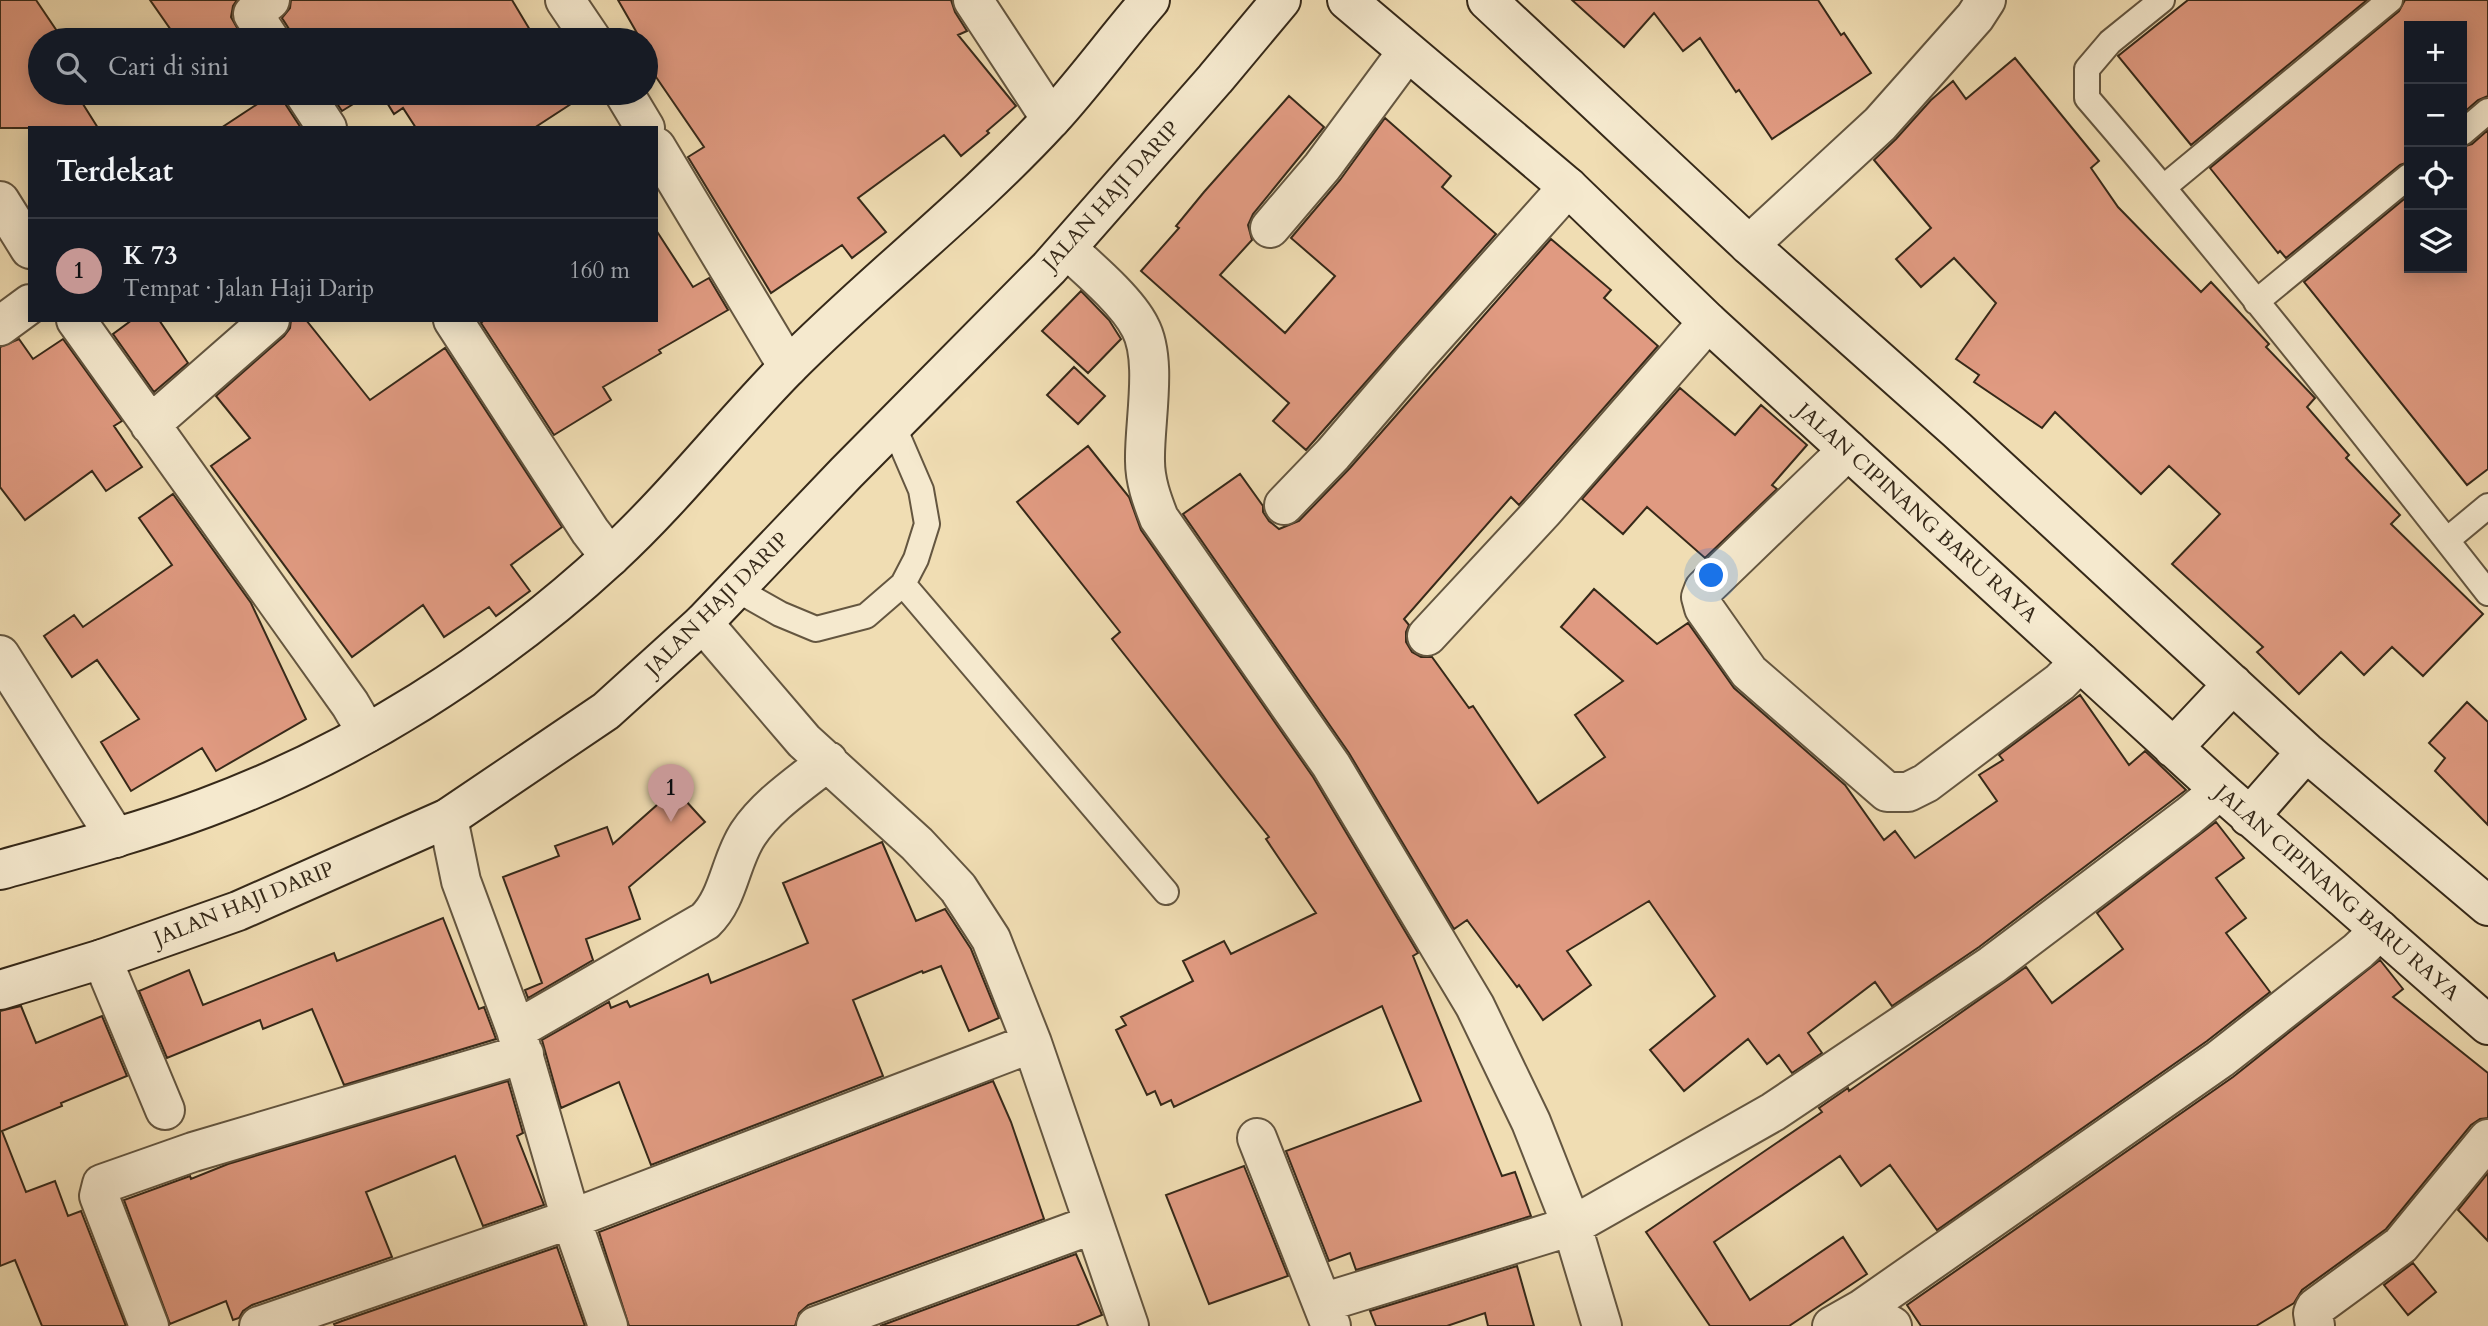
<!DOCTYPE html>
<html lang="id">
<meta charset="utf-8">
<style>
:root{--surface:#171b24;--page:#20242c;--text:#f1f3f6;--muted:#9ea1a6;--line:#363941;--accent:#c59692}
body{margin:0;font-family:Cardo,serif;background:var(--page);color:var(--text)}
.controls{position:absolute;right:21px;top:21px;display:grid;overflow:hidden;border-radius:0px;box-shadow:0 4px 18px #0003}
.controls button{width:63px;height:63px;display:grid;place-items:center;padding:0;border:0;border-bottom:2px solid var(--line);background:var(--surface);color:var(--text);font:35px sans-serif}
.you{position:absolute;left:1712px;top:576px;width:24px;height:24px;margin:-18px;border:5px solid #fff;border-radius:50%;background:#1a73e8;box-shadow:0 0 0 10px #1a73e833}
.badge{display:grid;place-items:center;width:46px;height:46px;border-radius:50%;background:var(--accent);color:#111;font-size:23px;font-weight:700}
.pin{position:absolute;translate:-50% -58px;filter:drop-shadow(0 2px 4px #0008)}
.pin::after{content:'';position:absolute;top:37px;width:24px;height:21px;background:inherit;clip-path:polygon(0 0,100% 0,50% 100%)}
.list{margin:0;padding:0;list-style:none}
h2{display:flex;justify-content:space-between;align-items:center;height:91px;margin:0;padding:0 28px;font-size:30px}
h2 small{font-size:23px;font-weight:400;color:var(--muted)}
.list li{display:grid;grid-template-columns:46px 1fr auto;gap:21px;align-items:center;box-sizing:border-box;height:105px;padding:0 28px;border-top:2px solid var(--line)}
.list b{display:block;font-size:26px;white-space:nowrap}
.list p{margin:0;font-size:23px;white-space:nowrap;color:var(--muted)}
.list em{font-size:23px;font-style:normal;color:var(--muted)}
.icon{flex:none;width:38px;height:38px;fill:none;stroke:currentColor;stroke-width:2;stroke-linecap:round;stroke-linejoin:round}
.map{position:relative;flex:none;width:2488px;height:1326px;overflow:hidden}
.search{position:absolute;background:var(--surface);box-shadow:0 4px 18px #0003;left:28px;top:28px;width:630px;height:77px;display:flex;align-items:center;gap:18px;box-sizing:border-box;padding:0 24px;border-radius:38px;color:var(--muted);font-size:26px}
.panel{position:absolute;background:var(--surface);box-shadow:0 4px 18px #0003;left:28px;top:126px;width:630px;height:196px;border-radius:0px}
.map>svg:first-child{display:block}
.building{fill:#e09a81;stroke:#362919;stroke-width:2}
.lines{fill:none;stroke-linecap:round;stroke-linejoin:round}
.lane-casing{stroke:#645640;stroke-width:28}
.street-casing{stroke:#645640;stroke-width:42}
.secondary-casing{stroke:#362919;stroke-width:42}
.lane{stroke:#f5e9ce;stroke-width:24}
.street{stroke:#f5e9ce;stroke-width:38}
.secondary{stroke:#f5e9ce;stroke-width:38}
.labels{text-anchor:middle;dominant-baseline:central;stroke-width:7;stroke-linejoin:round;paint-order:stroke}
.street-label{font-size:21px;fill:#362919;stroke:#f5e9ce}
</style>
<div class="map">
<svg width="2488" height="1326" viewBox="0 0 2488 1326">
<rect width="100%" height="100%" fill="#f0ddb3"/>
<filter id="stains"><feTurbulence type="fractalNoise" baseFrequency=".00286" numOctaves="4"/><feColorMatrix values="0 0 0 0 .2 0 0 0 0 .09 0 0 0 0 .02 0 0 0 .5 -.17"/></filter>
<radialGradient id="worn" r=".72"><stop offset=".6" stop-color="#630" stop-opacity="0"/><stop offset="1" stop-color="#630" stop-opacity=".3"/></radialGradient>
<path class="building" d="M0,0h36l27,40h-23v53h36l22,35h-98z
M150,0h87l-4,6 -2,11 13,23h-66z
M291,0h221l24,40h-244l-3,-11 -7,-11 8,-10z
M618,0h333l4,12 12,19 -9,4 58,71 -29,25 2,2 -28,23 -17,-21 -86,63 28,34 -34,26 -10,-13 -71,48 -83,-136 16,-10 -48,-70v-8l-10,6v-35h-5z
M1572,0h246l23,35 3,-2 27,40 -99,66 -33,-49 -3,2 -36,-54 -17,13 -29,-38 -30,34z
M2188,0h179l-176,145 -73,-89z
M2405,0h83v96l-10,4 -16,14v-88h-53v136l-9,3 -114,93 -6,-7 -2,2 -68,-85 189,-157z
M2015,58l84,103 -8,7 27,39 83,85 10,-10 58,62 -3,3 49,51 -8,9 42,48 -3,3 54,57 -9,9 92,90 -60,62 -31,-29 -28,28 -23,-23 -42,42 -42,-42 6,-5 -91,-83 48,-50 -51,-48 -28,28 -86,-82 -13,16 -68,-46 5,-7 -23,-16 40,-56 -42,-45 -33,29 -25,-28 35,-31 -57,-68 22,-21 35,-39 22,-19 13,18z
M274,93h8l4,12 15,23h-80z
M330,93h41l-29,18z
M381,93h187l6,9 -40,26h-118l-13,-20 -9,6z
M1289,96l35,31 -71,87 -5,11 4,15 -32,35 65,58 50,-57 -44,-38 49,-58 45,-62 66,58 -9,11 54,47 -190,216 -33,-29 16,-18 -148,-132 38,-43 -3,-2 28,-34z
M2488,130v339l-21,16 -163,-203 105,-87v73h53v-121l10,-3z
M656,230l37,57 16,-9 19,32 -69,40 2,3 -58,34 8,13 -57,35 -73,-112 3,-3h172z
M1551,239l60,51 -7,8 54,48 -139,159 -8,-8 -107,122 5,6 -3,7v10l6,10 9,5h11l37,51 4,-2 65,97 67,-46 -30,-42 48,-34 -62,-54 33,-38 63,55 31,-21 46,65 111,97 39,55 11,-9 20,27 82,-57 -18,-26 24,-15 -4,-5 81,-60 49,70 16,-14 41,39 -207,157 -87,59 -17,-24 -67,51 14,20 -30,20 -13,-18 -12,9 -19,-25 -64,52 -34,-41 65,-54 -66,-95 -82,50 24,34 -48,35 -24,-35 -2,2 -50,-67 -13,9 -105,-176 -166,-239 57,-40 23,32v6l6,9 10,8 20,-8 51,-53z
M1081,291l28,29 12,19 -33,34 -46,-42z
M132,320h27l29,43 -34,29 -41,-58z
M291,320h15l64,80 75,-52 117,179 -51,38 19,26 -34,25 -7,-9 -45,30 -21,-32 -71,52 -141,-191 39,-28 -34,-42 68,-60 6,-8z
M19,339l14,20 30,-20 59,82 -8,5 28,41 -36,24 -14,-20 -67,49 -25,-33v-140z
M1074,367l31,29 -27,28 -31,-29z
M1680,388l55,47 26,-30 46,40 -35,40 5,4 -72,69 -58,-51 -24,27 -41,-35z
M1088,446l41,51 12,33 172,247 105,176 -5,3 89,220 13,-4 16,44 -175,54 -6,-17 -21,8 -43,-110 135,-50 -39,-95 -208,101 -3,-7 -10,5 -6,-14 -8,4 -31,-65 10,-5 -5,-8 72,-36 -10,-20 41,-20 7,13 85,-41 -50,-74 3,-2 -157,-198 8,-7 -103,-130z
M173,494l78,109 55,116 -90,52 -14,-23 -71,43 -30,-49 38,-23 -42,-59 -25,17 -28,-41 30,-21 9,12 89,-62 -33,-47z
M2467,702l21,20v103l-53,-54 10,-13 -16,-15z
M675,789l30,33 -76,65 11,32 -54,20 7,21 -65,38 -3,-8 17,-7 -39,-106 56,-21 -4,-10 52,-19 6,17z
M2216,822l28,36 -28,20 30,40 -20,15 44,59 -63,49 -270,189 -47,-65 -29,21 -21,-30 -126,86 36,58 93,-63 24,37 -78,52h-79l-64,-94 176,-120 -3,-4 29,-20 1,3 177,-124 26,36 71,-54 -26,-36z
M882,842l34,79 29,-12 26,40 28,69 -30,13 -28,-65 -18,7 -1,-2 -69,29 30,76 -232,89 -32,-83 -58,26 -19,-68 67,-38 2,6 16,-7 3,6 78,-33 3,9 97,-40 -25,-60z
M443,918l36,91 5,-2 12,32 -152,46 -32,-76 -49,20 -3,-9 -93,38 -28,-67 50,-21 14,35 131,-52 3,8z
M2380,960l23,29 -10,8 95,76v45l-8,1 -9,6 -85,104 -84,61 -8,13 -38,23h-335l-14,-21 326,-228z
M21,1006l15,37 66,-27 25,60 -66,27 1,3 -60,25 24,61 29,-11 13,35 13,-5 45,115h-84l-27,-66 -15,6v-255z
M508,1081l15,52 -6,3 27,69 -61,21 -28,-70 -89,36 26,65 -140,48 -9,6 -4,7 -6,2 -7,-19 -56,23 -46,-124 66,-24 1,3 37,-15z
M993,1081l18,41 33,97 -236,86 -9,8 -4,13h-166l-30,-94z
M1244,1166l44,110 -79,28 -43,-109z
M2488,1173v68l-30,-31z
M557,1247l28,79h-250l-1,-2 8,-3z
M1076,1254l26,61 -26,11h-196z
M2413,1263l23,29 -28,23 -24,-30z
M1517,1266l17,60h-46l-3,-13 -38,13h-71l-6,-15z"/>
<g class="lines">
<defs>
<path id="lane" d="M2162,0l-52,42 -23,27v29c139,161 270,328 401,495
M2462,133l26,-22
M2164,187l226,-187
M2256,302l153,-126
M2447,540l41,-34
M903,584l263,308
M736,589l44,25 36,15 50,-13 37,-32 13,-25 11,-35 -6,-34 -28,-65"/>
<path id="street" d="M565,0l27,40
M973,0l78,119
M270,40l-17,-26 17,-14
M304,93l23,35
M624,93l21,35
M656,147l132,220
M0,201l30,48
M1270,228l52,-61 85,-115
M1749,245l131,-121 95,-107 11,-17
M1067,249c22,20 60,52 73,78 18,33 4,96 5,134 0,20 7,39 14,57l172,247 144,241 56,116 41,104 30,100
M76,320l274,384 17,29
M453,320l137,211 20,26
M0,326l30,-22
M150,425l120,-105
M1848,450l-144,139 -3,8 3,11 45,64 138,120h21l18,-9 134,-101 20,-20
M1284,505l49,-51 83,-97 152,-170
M703,623l101,118 113,103 41,44 33,51 41,104 97,283
M1427,636l117,-126 164,-188
M0,655l116,183
M448,818l13,63 55,149 55,189 37,107
M102,959l63,151
M516,1030l189,-109c24,-23 25,-60 43,-87 20,-30 53,-51 80,-73
M1257,1138l74,188
M1322,1303l250,-77 201,-114 219,-147 197,-149 31,-26
M1862,1309l358,-250 138,-108 22,-21
M149,1326l-50,-130 3,-12 91,-32 331,-98
M259,1326l312,-107 461,-176
M816,1326l278,-102
M1832,1326l30,-17 30,17
M2315,1326l-2,-13 2,-5 86,-63 87,-106"/>
<path id="secondary" d="M1347,0l221,187 140,135 512,468 268,235
M1487,0l262,245 208,185 349,322 182,154
M2173,748l60,-64
M2249,817l57,-65
M0,870c69,-19 138,-37 205,-62 149,-55 289,-144 406,-252 63,-58 116,-127 176,-188 85,-86 182,-160 264,-249 34,-37 65,-80 99,-119
M0,990l102,-31 136,-48 210,-93 158,-107 97,-88 143,-150 203,-205 166,-189 66,-79"/>
</defs>
<use href="#lane" class="lane-casing"/>
<use href="#street" class="street-casing"/>
<use href="#secondary" class="secondary-casing"/>
<use href="#lane" class="lane"/>
<use href="#street" class="street"/>
<use href="#secondary" class="secondary"/>
</g>
<g class="labels">
<g class="street-label">
<text transform="translate(1111 196) rotate(-48)">JALAN HAJI DARIP</text>
<text transform="translate(1917 513) rotate(42)">JALAN CIPINANG BARU RAYA</text>
<text transform="translate(717 604) rotate(-45)">JALAN HAJI DARIP</text>
<text transform="translate(2337 893) rotate(41)">JALAN CIPINANG BARU RAYA</text>
<text transform="translate(244 904) rotate(-22)">JALAN HAJI DARIP</text>
</g>
</g>
<rect width="100%" height="100%" filter="url(#stains)"/>
<rect width="100%" height="100%" fill="url(#worn)"/>
</svg>
<div class="controls">
<button>+</button>
<button>−</button>
<button><svg class="icon" aria-label="locate" viewBox="0 0 24 24"><circle cx="12" cy="12" r="6"/><path d="M12 2v4M12 18v4M2 12h4M18 12h4"/></svg></button>
<button><svg class="icon" aria-label="layers" viewBox="0 0 24 24"><path d="M12 4l9 5-9 5-9-5zM3 14l9 5 9-5"/></svg></button>
</div>
<div class="you"></div>
<div class="pin badge" style="left:671px;top:822px">1</div>
<div class="search"><svg class="icon" aria-label="search" viewBox="0 0 24 24"><circle cx="10" cy="10" r="6"/><path d="M15 15l6 6"/></svg>Cari di sini</div>
<section class="panel">
<h2>Terdekat<small></small></h2>
<ul class="list">
<li><span class="badge">1</span><div><b>K 73</b><p>Tempat · Jalan Haji Darip</p></div><em>160 m</em></li>
</ul>
</section>
</div>
